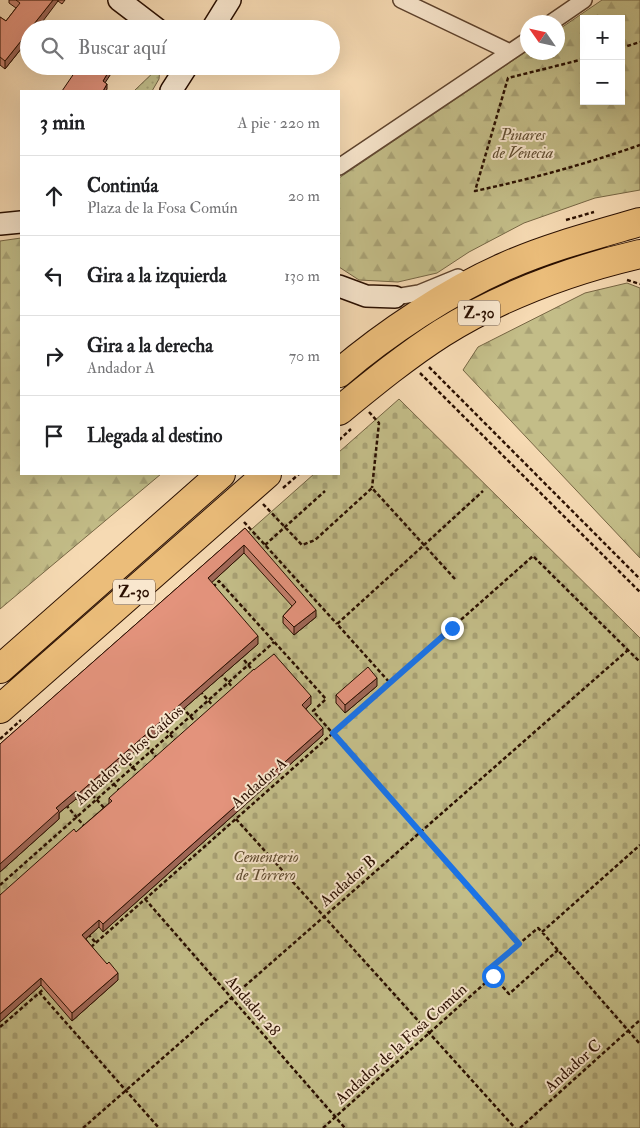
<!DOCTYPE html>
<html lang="es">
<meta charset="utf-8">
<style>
:root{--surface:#fff;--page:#f2f2f2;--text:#202124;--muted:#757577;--line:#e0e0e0}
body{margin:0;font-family:"IM FELL Double Pica",serif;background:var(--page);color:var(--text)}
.controls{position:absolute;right:15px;top:15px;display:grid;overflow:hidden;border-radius:0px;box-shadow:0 5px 20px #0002}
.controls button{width:45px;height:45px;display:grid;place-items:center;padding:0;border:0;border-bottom:1px solid var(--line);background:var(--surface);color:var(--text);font:25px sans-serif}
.compass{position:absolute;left:520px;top:15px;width:45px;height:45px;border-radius:50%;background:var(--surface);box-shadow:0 5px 20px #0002;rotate:304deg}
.stop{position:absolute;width:15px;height:15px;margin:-11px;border:4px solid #1a73e8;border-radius:50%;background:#fff}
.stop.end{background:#1a73e8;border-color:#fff;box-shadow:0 1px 5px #0008}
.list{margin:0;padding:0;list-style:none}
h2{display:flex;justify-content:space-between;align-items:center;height:65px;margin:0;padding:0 20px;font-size:21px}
h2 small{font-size:16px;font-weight:400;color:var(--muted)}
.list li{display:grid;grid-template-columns:32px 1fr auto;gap:15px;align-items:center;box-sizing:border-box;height:80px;padding:0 20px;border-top:1px solid var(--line)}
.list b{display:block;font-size:19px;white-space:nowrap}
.list p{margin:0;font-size:16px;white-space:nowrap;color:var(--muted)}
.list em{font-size:16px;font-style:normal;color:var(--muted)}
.icon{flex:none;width:28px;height:28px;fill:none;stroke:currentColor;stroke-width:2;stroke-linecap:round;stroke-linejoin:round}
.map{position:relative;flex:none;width:640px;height:1128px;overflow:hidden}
.search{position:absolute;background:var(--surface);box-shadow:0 5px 20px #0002;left:20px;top:20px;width:320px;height:55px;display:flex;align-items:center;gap:12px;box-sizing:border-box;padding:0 18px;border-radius:28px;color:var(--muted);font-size:19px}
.panel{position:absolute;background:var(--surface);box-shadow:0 5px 20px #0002;left:20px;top:90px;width:320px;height:385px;border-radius:0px}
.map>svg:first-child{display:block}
.forest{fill:url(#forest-firs);stroke:#766644;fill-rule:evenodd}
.cemetery{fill:url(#cemetery-stones);stroke:#766644}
.park{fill:url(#park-dots);stroke:#766644}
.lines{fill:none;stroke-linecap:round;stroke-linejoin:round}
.street-casing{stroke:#5d422d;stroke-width:18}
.secondary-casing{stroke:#2a0f00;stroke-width:24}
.highway-casing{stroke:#2a0f00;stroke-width:30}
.path{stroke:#2a0f00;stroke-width:2.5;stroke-dasharray:4 2.5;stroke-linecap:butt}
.street{stroke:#f9e7ce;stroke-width:15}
.secondary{stroke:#f9e7ce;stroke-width:21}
.highway{stroke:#ebbd7a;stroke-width:28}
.wall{fill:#c37e6b;stroke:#2a0f00}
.shaded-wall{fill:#9f6757;stroke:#2a0f00}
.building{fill:#e3937c;stroke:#2a0f00}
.route{stroke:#1a73e8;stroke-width:6}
.labels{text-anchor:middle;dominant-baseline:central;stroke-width:4;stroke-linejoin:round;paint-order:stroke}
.shield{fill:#f9e7ce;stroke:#68503e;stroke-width:1}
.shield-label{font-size:15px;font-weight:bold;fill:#2a0f00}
.park-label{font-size:16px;font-style:italic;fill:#604c30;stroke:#f9e7ce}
.street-label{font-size:16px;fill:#2a0f00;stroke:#f9e7ce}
</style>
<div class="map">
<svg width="640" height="1128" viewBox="0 0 640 1128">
<defs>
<pattern id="forest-firs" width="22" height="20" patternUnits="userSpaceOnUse" patternTransform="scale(1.25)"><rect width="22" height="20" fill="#c3bd88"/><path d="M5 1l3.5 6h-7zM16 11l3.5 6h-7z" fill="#a8a174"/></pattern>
<pattern id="cemetery-stones" width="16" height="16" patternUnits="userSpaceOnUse" patternTransform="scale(1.25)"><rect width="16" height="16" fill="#c3bd88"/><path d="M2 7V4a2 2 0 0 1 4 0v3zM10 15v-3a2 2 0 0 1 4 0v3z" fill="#a8a174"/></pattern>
<pattern id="park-dots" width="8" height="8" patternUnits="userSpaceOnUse" patternTransform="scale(1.25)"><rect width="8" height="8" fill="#c3bd88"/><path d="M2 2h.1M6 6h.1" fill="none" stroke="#a8a174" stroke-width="1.8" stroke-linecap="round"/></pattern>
</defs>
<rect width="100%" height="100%" fill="#f6dab3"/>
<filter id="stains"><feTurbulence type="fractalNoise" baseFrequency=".004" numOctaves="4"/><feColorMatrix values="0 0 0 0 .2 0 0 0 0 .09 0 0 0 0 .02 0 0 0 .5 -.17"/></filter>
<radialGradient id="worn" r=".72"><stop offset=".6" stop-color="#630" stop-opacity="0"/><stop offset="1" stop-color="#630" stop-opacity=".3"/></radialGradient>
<path class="forest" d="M602,0h38v190l-45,8 -71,25 -55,29 -32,21 -39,9 -39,-2 -20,-13v-89l188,-127 1,1h30v-22zM584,19h37v82h-37z
M21,238v236h140l-161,135v-368z
M627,283l13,5v270l-177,-188 15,-23 107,-54z"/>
<path class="cemetery" d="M399,399l241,239v490h-640v-376l314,-278h25v-22z"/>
<path class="park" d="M160,66l-1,13 -7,12h-18z"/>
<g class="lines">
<defs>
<path id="street" d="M401,0l109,52
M552,22l32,-22
M339,167l189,-127
M395,297l24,-4 39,-16"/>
<path id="secondary" d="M119,0l38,29
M212,29l18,-29
M171,91l16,-25
M0,224l21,-2
M339,286l27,10 29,1"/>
<path id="highway" d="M339,373c47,-40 110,-82 167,-107 43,-19 89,-31 134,-44
M339,411c33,-27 67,-55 103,-78 61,-38 129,-63 198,-79
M0,669l221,-195
M0,709l267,-235"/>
</defs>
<use href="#street" class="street-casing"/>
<use href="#secondary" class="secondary-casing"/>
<use href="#highway" class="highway-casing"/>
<path class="path" d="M621,48l19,-6
M584,59l-76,19 -33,113c56,-12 111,-27 165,-46
M566,220l28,-8
M627,280l13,4
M429,367l211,212
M420,373l220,219
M369,412l10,11 -7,65
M339,440l12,-11
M283,488l16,-14
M263,504l39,41 13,-5 57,-52 52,57 -87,79 53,59
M244,522l93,102
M265,545l60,-54
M455,579l-31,-34 59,-54
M213,587l6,-6 107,118 -13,12 206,233
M240,655l14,17
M220,673l14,16
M200,691l14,16
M182,707l14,16
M161,725l15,16
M0,739l21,-19
M142,741l15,17
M124,758l15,16
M105,774l15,17
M88,790l18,20
M66,805l19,22
M236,819l279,309
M0,885l274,-243
M145,899l200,229
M542,932l98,-87
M88,934l8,9
M91,947l442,-391 107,106
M558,950l-49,44 -21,-24 50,-42 4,4 98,112
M39,992l120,136
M0,1027l46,-40
M83,1128l545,-478
M323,1128l170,-152
M520,1128l120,-108"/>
<use href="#street" class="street"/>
<use href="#secondary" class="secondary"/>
<use href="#highway" class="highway"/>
</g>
<path class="wall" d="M9,0h56l-3,4 -4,-3 -29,28v10l-24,30 -5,-4v-48l6,4 10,-13 -7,-5z
M245,528l71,89 -22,18 -11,-12v-7l9,-10 -48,-53 -33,30 47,61 -180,157 -2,-2 -17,14v6l-59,53v-128z
M377,686l-32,27 -9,-10v-8z
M311,704l-5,5 17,26 -220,197 -4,-5 -13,12 32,41 -46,41 -31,-36 -41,37 76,-190 33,-29v-5z"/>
<path class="shaded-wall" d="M53,0h5v1l-21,28h-7z
M29,31v8l-24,30v-8z
M112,66h4l-13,20v-5z
M107,84v5l-1,2h-3z
M244,545v8l-36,33v-8z
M316,610v7l-22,18v-8z
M258,636v8l-180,157v-7z
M377,678v8l-32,27v-8z
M311,696v8l-9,8v-7z
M323,728v7l-220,197v-8z
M76,791v8l-17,14v6l-59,53v-8l56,-56z
M99,920v7l-17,15v-7z
M118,973v7l-46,41v-8z
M41,978v7l-41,37v-8z"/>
<path class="building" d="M16,0h37l-23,29h-1v2l-24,30 -5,-4v-40l6,4 14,-18z
M79,66h33l-9,15 4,3 -4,7h-41z
M245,528l71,82 -22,17 -11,-11 13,-14 -52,-57 -36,33 50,58 -180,158 -2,-3 -20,17 3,3 -59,53v-120z
M274,654l37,42 -9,9 21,23 -220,196 -4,-4 -17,15 25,29 2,-2 9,11 -46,40 -31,-35 -41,36v-119l74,-66 2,3 36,-31 -3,-3 37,-33 108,-96v1z
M368,667l9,11 -32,27 -9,-10z"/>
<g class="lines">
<path class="route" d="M452,628l-119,105 186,211 -31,26 5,6"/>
</g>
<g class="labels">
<g class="shield">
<rect x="458" y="300.5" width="42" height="25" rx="4"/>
<rect x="113" y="579.5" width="42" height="25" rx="4"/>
</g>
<g class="shield-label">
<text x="479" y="313">Z-30</text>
<text x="134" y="592">Z-30</text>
</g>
<g class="park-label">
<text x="523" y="135">Pinares<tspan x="523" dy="18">de Venecia</tspan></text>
<text x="266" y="857">Cementerio<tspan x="266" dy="18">de Torrero</tspan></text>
</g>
<g class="street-label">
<text transform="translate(129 755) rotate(-42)">Andador de los Caídos</text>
<text transform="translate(259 783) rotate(-41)">Andador A</text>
<text transform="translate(348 881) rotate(-41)">Andador B</text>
<text transform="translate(253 1006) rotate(49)">Andador 28</text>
<text transform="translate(401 1044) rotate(-42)">Andador de la Fosa Común</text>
<text transform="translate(573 1066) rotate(-42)">Andador C</text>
</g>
</g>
<rect width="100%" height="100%" filter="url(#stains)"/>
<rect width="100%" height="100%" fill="url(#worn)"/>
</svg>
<div class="controls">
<button>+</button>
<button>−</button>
</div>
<svg class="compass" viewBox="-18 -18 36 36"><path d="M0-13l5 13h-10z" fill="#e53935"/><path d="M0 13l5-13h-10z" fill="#757577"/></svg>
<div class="stop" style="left:493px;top:976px"></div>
<div class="stop end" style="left:452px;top:628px"></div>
<div class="search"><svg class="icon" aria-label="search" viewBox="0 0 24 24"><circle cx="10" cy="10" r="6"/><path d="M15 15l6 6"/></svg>Buscar aquí</div>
<section class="panel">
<h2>3 min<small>A pie · 220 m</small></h2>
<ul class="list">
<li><svg class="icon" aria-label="ahead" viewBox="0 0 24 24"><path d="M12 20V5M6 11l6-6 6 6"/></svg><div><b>Continúa</b><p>Plaza de la Fosa Común</p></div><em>20 m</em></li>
<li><svg class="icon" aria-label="left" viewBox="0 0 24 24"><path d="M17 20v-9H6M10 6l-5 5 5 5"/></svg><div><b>Gira a la izquierda</b></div><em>130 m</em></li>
<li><svg class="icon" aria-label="right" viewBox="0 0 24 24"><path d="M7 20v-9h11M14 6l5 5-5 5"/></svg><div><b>Gira a la derecha</b><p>Andador A</p></div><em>70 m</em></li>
<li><svg class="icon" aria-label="arrive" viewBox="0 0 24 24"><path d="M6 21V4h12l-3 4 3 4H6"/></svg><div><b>Llegada al destino</b></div></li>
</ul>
</section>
</div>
